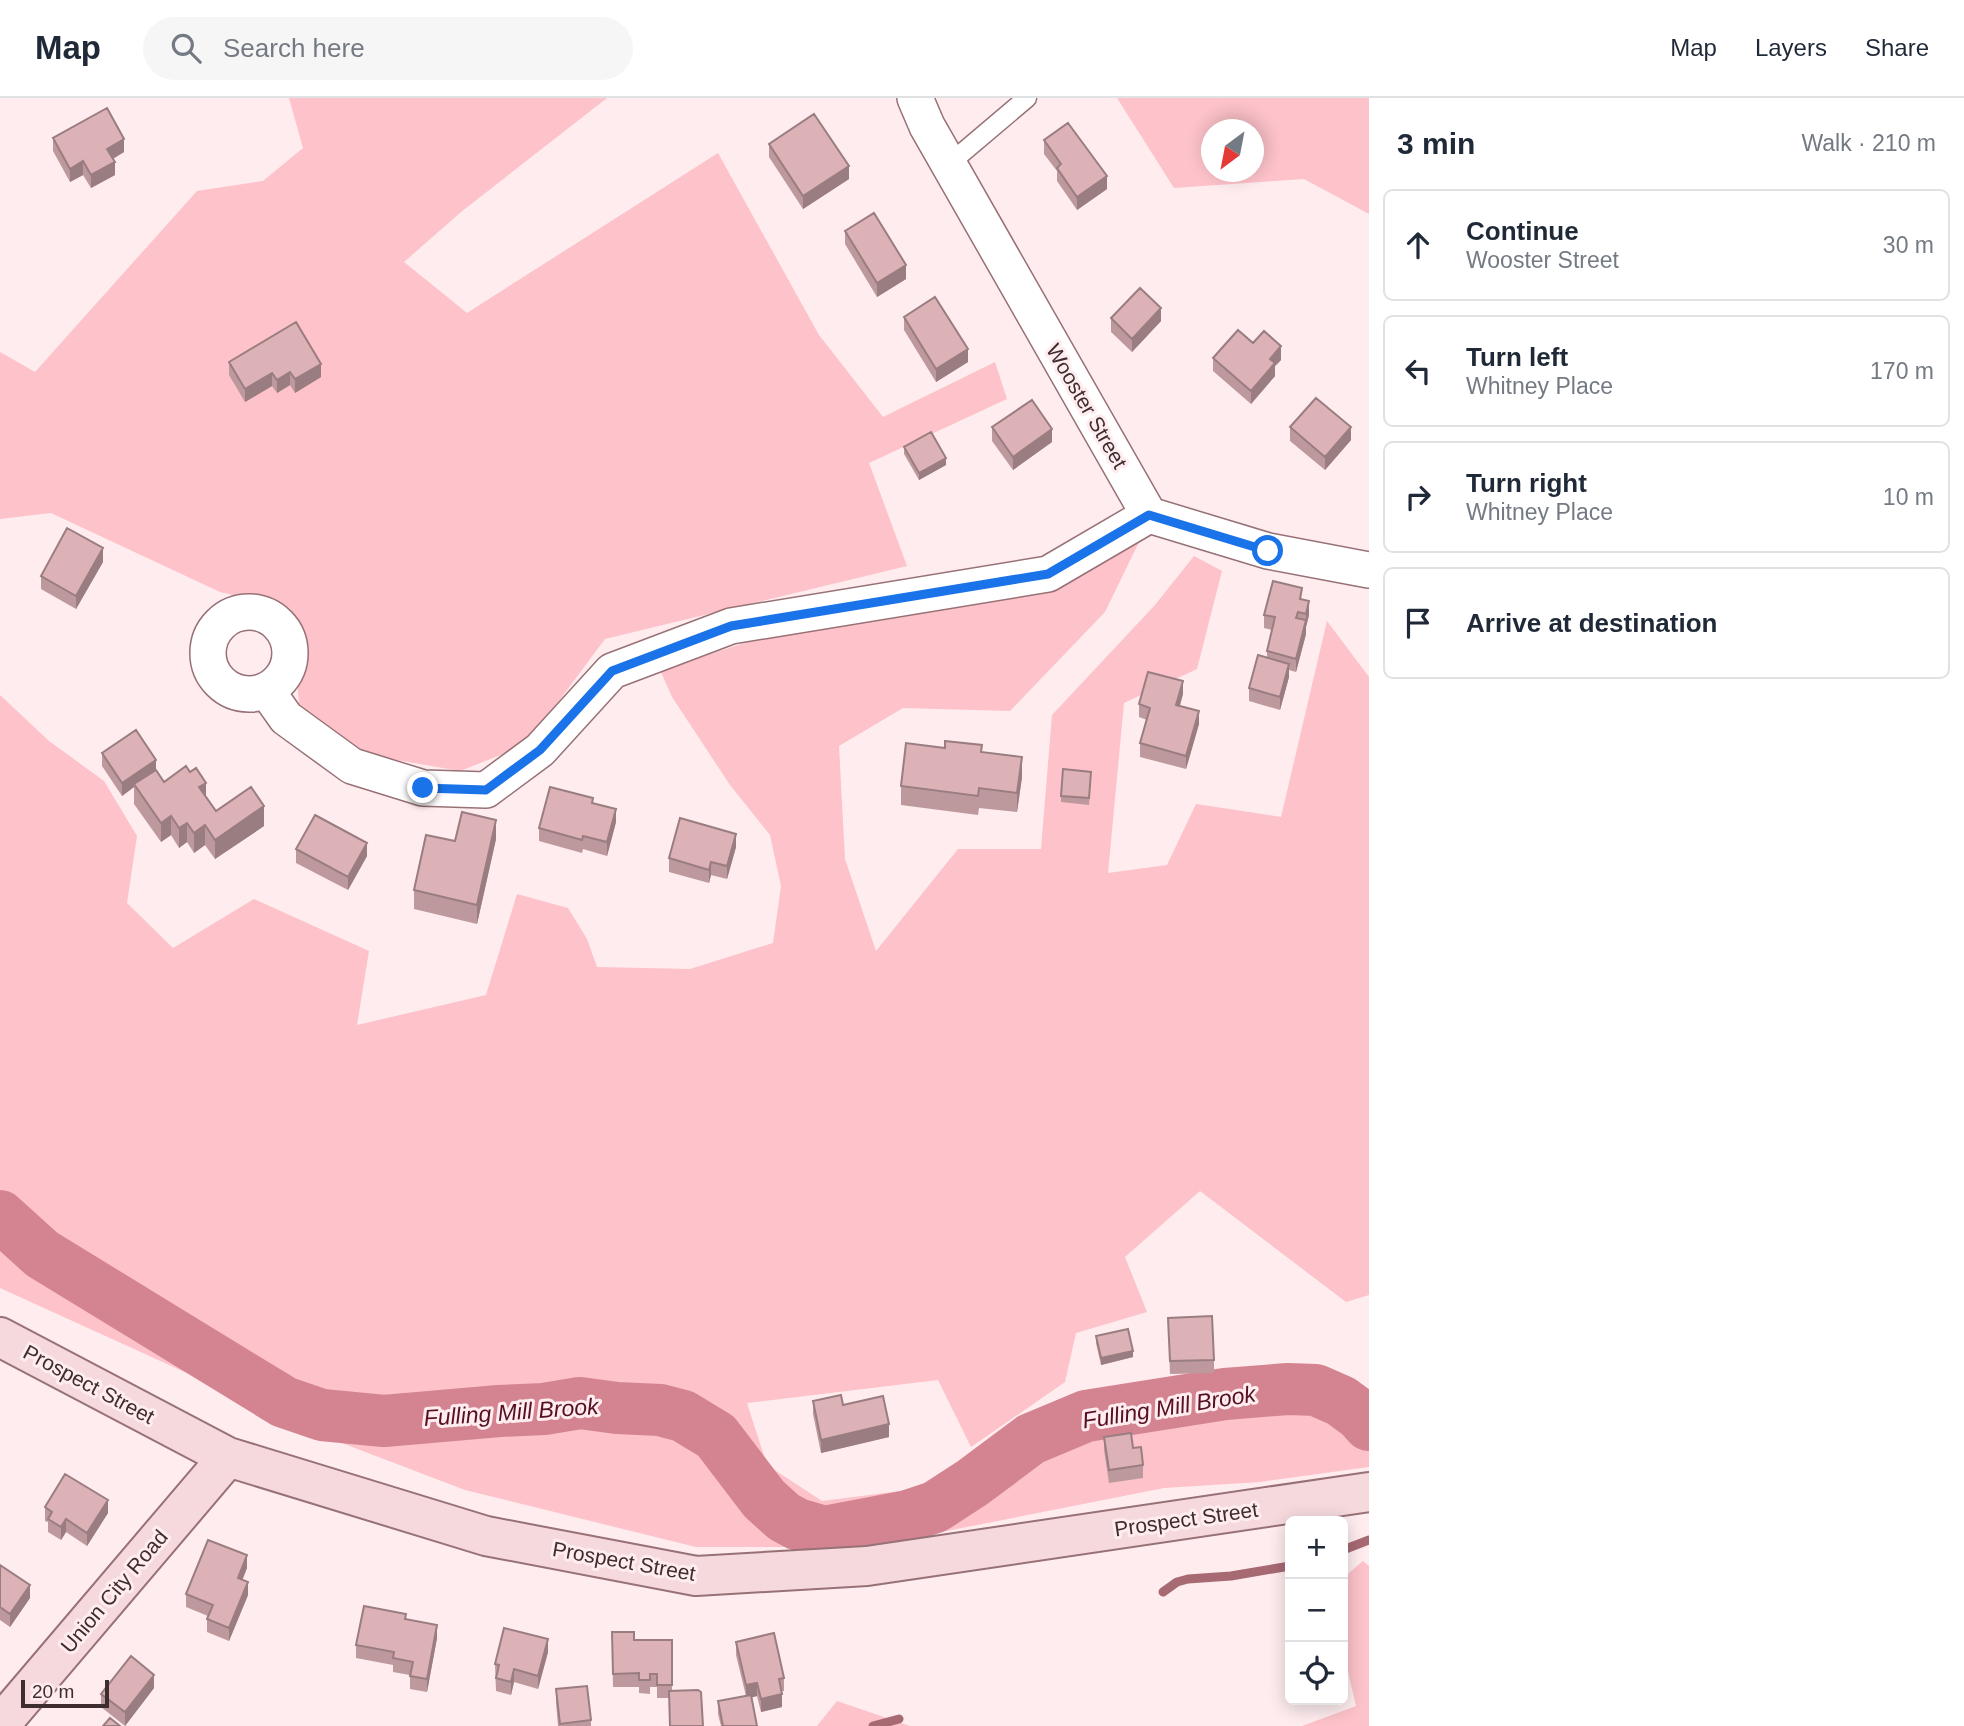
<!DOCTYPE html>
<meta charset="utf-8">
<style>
:root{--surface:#fff;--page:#f6f6f7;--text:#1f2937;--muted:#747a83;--line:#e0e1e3}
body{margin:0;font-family:Arial,sans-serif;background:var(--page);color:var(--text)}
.controls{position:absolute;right:21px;bottom:21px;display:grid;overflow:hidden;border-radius:10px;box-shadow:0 4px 18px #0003}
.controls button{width:63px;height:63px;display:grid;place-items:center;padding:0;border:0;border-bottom:2px solid var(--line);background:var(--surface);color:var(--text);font:35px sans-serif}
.compass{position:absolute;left:1201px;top:21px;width:63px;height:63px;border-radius:50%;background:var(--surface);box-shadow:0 4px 18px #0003;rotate:212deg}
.scale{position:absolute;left:21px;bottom:18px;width:88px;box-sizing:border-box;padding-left:7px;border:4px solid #3e2d2f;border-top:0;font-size:19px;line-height:24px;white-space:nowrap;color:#3e2d2f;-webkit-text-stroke:5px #feecee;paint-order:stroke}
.stop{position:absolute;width:21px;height:21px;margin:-16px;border:5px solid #1a73e8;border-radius:50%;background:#fff}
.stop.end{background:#1a73e8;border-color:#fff;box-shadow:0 2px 7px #0008}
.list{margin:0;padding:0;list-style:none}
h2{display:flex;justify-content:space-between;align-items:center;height:91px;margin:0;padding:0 28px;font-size:30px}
h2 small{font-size:23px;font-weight:400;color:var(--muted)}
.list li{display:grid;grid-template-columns:46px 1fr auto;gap:21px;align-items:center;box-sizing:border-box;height:112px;margin:0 14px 14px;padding:0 14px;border:2px solid var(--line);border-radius:10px}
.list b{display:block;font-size:26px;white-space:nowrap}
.list p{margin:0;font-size:23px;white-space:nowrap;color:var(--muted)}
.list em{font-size:23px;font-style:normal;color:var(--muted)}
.icon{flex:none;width:38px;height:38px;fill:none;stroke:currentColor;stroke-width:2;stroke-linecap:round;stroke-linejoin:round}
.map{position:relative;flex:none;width:1369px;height:1628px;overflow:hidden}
header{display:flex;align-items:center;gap:42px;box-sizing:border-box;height:98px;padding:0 35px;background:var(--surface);border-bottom:2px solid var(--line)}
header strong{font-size:33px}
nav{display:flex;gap:38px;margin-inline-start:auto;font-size:24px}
.search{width:490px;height:63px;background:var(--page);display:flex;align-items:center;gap:18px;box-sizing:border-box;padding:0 24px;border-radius:38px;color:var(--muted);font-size:26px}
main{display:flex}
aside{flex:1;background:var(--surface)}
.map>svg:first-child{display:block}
.green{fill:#fdc2ca;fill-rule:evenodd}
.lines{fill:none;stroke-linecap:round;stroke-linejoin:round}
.stream{stroke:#a76a73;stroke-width:9}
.river{stroke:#d48490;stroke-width:52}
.lane-casing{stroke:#977176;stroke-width:21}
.street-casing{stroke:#977176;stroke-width:38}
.secondary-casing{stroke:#977176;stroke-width:42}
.lane{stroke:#fff;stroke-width:18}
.street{stroke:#fff;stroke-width:35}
.secondary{stroke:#f5d9dd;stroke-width:38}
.wall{fill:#bd999d}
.shaded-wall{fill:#9a7d80}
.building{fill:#dcb2b7;stroke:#9a7d80;stroke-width:2}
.route{stroke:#1a73e8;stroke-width:9}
.labels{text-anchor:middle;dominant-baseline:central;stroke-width:6;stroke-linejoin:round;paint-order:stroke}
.street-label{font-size:21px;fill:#3e2d2f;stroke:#feecee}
.water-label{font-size:23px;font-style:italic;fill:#571023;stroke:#feecee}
</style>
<header>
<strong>Map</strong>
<div class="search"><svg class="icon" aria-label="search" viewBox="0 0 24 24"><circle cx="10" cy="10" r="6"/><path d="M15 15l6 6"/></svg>Search here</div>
<nav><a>Map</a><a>Layers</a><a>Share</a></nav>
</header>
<main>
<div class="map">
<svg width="1369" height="1628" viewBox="0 0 1369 1628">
<rect width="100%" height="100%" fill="#feecee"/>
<path class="green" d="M289,0h318l-146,114 -57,50 63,51 251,-160 101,182 64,82 112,-55 12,37 -138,64 38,103 -302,73 -79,106 -66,26 -109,-19 -52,-48 -8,-95 -71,-17 -169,-79 -51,6v-167l35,20 162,-181 66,-10 40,-33z
M1117,0h252v116l-65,-35 -130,9zM1212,32h42v42h-42z
M1140,442l-35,72 -95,99 -107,-3 -64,38 6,113 31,92 82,-102h83l11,-134 103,-110 39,-49 28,15 -25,98 -73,34 -16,170 59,-8 29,-61 85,13 46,-196 42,56v618l-23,7 -146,-111 -75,66 22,55 -71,21 -11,49 -94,65 -33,-67 -191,23 20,62 55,36 110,-14 186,-88 39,-12 176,-5 36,35v50l-109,15 -96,6 -298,59h-170l-231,-57 -131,-50 -334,-152v-593l49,46 55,40 33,55 -10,67 46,45 81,-49 115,52 -12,74 129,-30 31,-101 51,14 19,31 10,28 93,2 83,-26 8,-57 -11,-51 -40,-50 -58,-88 -12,-27 128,-41z
M1363,1463l6,5v160h-67l54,-20 -13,-56v-72z
M837,1603l73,25h-93z"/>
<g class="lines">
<path class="stream" d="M1343,1452l26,-10
M1163,1494l14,-10 11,-3 43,-3 59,-10
M873,1628l26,-7"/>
<path class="river" d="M0,1118l42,38 242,148 38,13 62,6 115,-10 45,-2 36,-6 37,5 43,2 23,6 33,20 48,63 20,18 13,7 27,8 84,-16 27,-9 37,-24 59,-44 55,-23 139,-22 63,-5 28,1 25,11 19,14 9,10"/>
<defs>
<path id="lane" d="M949,66l78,-66"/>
<path id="street" d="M915,0l12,28 222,389 119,36 101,19
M208 555a41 41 0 1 1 82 0a41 41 0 1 1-82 0Z
M267,593l19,27 66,48 71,22 63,2 54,-40 72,-79 119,-45 317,-52 101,-59"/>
<path id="secondary" d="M0,1239l228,120 258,79 210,40 171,-10 502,-74
M0,1627l228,-268"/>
</defs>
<use href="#lane" class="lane-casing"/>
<use href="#street" class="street-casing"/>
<use href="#secondary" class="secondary-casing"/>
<use href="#lane" class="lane"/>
<use href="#street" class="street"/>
<use href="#secondary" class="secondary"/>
</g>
<path class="wall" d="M53,40l71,14 -11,7 2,16 -24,13 -8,-13 -13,7 -17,-31z
M1044,42l63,49 -30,21 -20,-29v-10l-13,-17z
M769,46l80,35 -46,30 -34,-52z
M845,133l61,48 -29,18 -32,-53z
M904,219l64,45 -32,20 -32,-52z
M1111,220l50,3 -29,31 -21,-20z
M1253,245l28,17 -6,6v10l-24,28 -38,-33v-13z
M229,264l92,15 -26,16 -5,-8 -13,8 -5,-7 -27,16 -16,-27z
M992,329l60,15 -39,28 -21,-29z
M1290,329l61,13 -26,30 -35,-29z
M904,349l42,18 -27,15 -15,-26z
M103,464l-27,47 -35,-20v-13z
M1302,501l7,16 -3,12v7l-10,38 -7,-2v7l-9,33 -31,-9v-13l18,-31v-6l5,-21 -8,-2v-13z
M1183,596l-3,12 19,18 -13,45 -46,-12v-14l7,-23 -8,-3v-13z
M982,654l40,25 -5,35 -38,-4 -1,7 -77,-10v-19z
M102,655l54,17 8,12 42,14 10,15 48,15 -49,33 -10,-14 -11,8 -7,-11 -8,6 -8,-13 -10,7 -27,-38v-17l-12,9 -20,-30z
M1091,680l-2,27 -28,-3v-6z
M593,705l23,19 -9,34 -24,-7 -1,4 -43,-12v-13z
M496,741l-19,85 -63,-15v-19l41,-49z
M736,749l-9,32 -16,-4 -2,8 -40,-11v-14z
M296,751l71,7 -19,34 -52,-27z
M1168,1220l46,42v13l-44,1z
M1096,1238l37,21 -32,8 -5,-22z
M813,1303l30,4 46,32 -68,16 -8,-39z
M1104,1339l29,11 10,17v13l-34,5 -5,-33z
M45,1409l63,6 -21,33 -21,-14 -5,8 -13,-8v-10l-3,-1z
M0,1467l30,33 -20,29 -10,-7z
M247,1470l-5,12 6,15 -19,46 -22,-9v-13l1,-3 -22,-9v-13z
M406,1521l31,19 -10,54 -17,-3v-14l-17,-3v-7l-37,-7v-13z
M612,1534l22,8h38v51l31,35h-33l-1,-28h-12v-11h-7v7l-11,-1v-6h-26z
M736,1544l48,36v13h-2v16l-21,5 -4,-16 -5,1 5,29h-36l-3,-12v-13l28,-5 -10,-41z
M548,1554l-10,37 -24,-7 -3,13 -15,-4 -1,-27z
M154,1590l-29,38 -24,-19v-13z
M556,1591l35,31v6h-33l-2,-24z"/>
<path class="shaded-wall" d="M124,41v13l-17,10v-13z
M83,63v14l-13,7v-13z
M115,64v13l-24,13v-13z
M849,68v13l-46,30v-13z
M1107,78v13l-30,21v-13z
M906,167v14l-29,18v-14z
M1161,210v13l-29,31v-13z
M1281,248v14l-6,6v10l-24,28v-13l19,-32z
M968,251v13l-32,20v-13z
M321,266v13l-26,16v-14z
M290,274v13l-13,8v-13z
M272,275v13l-27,16v-13z
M1351,329v13l-26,30v-13z
M1052,331v13l-39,28v-13z
M946,360v7l-27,15v-7z
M103,450v14l-27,47v-13z
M1309,503v14l-3,12v-13z
M1306,522v14l-10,38v-13z
M1289,566v13l-9,33v-13z
M1183,583v13l-7,24v-13z
M1199,613v13l-13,45v-13z
M1022,659v20l-5,35v-19z
M156,662v13l-22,11v3l-12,9v-13z
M206,685v19l-7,-15z
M264,708v20l-49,33v-19z
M616,711v13l-9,34v-14z
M171,718v19l-10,7v-19z
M496,722v19l-19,85v-19z
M187,725v19l-8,6v-20z
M205,727v20l-11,8v-20z
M736,736v13l-9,32v-13z
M367,745v13l-19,34v-13z
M711,764v13l-2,8v-13z
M1133,1253v6l-32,8v-7z
M889,1326v13l-68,16v-13z
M108,1402v13l-21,33v-13z
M66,1421v13l-5,8v-13z
M247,1457v13l-9,23v-13z
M248,1484v13l-19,46v-13z
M30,1487v13l-20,29v-13z
M437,1527v13l-10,54v-13z
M548,1541v13l-10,37v-13z
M514,1571v13l-3,13v-13z
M154,1577v13l-29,38v-14z
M757,1585v13l-11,3v-14z
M782,1596v13l-21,5v-13z"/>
<path class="building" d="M107,10l17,31 -17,10 8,13 -24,13 -8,-14 -13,8 -17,-31z
M814,16l35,52 -46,30 -34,-52z
M1068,25l39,53 -30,21 -20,-29 4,-4 -17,-24z
M874,115l32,52 -29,18 -32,-52z
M1140,190l21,20 -29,31 -21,-21z
M935,199l33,52 -32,20 -32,-52z
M296,224l25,42 -26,15 -5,-7 -13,8 -5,-7 -27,16 -16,-27z
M1238,232l15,13 11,-12 17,15 -11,13 5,4 -24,28 -38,-33z
M1316,300l35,29 -26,30 -35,-30z
M1032,302l20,29 -39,28 -21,-30z
M931,334l15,26 -27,15 -15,-26z
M67,430l36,20 -27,48 -35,-20z
M1273,483l29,7 -2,11 9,2 -3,13 -8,-2 -2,6 10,2 -10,39 -29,-8 8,-34 -11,-2z
M1258,557l31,9 -9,33 -31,-9z
M1148,574l35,9 -7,24 23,6 -13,45 -46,-13 10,-35 -11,-4z
M136,632l20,30 -34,23 -20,-30z
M945,643l37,4 -1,7 41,5 -5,36 -38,-5 -1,8 -77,-10 5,-43 39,5z
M186,668l4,6 6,-4 10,15 -7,4 17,24 35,-24 13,19 -49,34 -10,-15 -11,8 -7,-10 -8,5 -8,-12 -10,7 -27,-39 22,-14 8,12z
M1063,671l28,3 -2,26 -28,-2z
M550,689l43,11 -1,5 24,6 -9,33 -24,-6 -1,4 -43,-12z
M462,714l34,8 -19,85 -63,-15 12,-55 29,6z
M315,717l52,28 -19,34 -52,-28z
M680,720l56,16 -9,32 -16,-4 -2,8 -40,-12z
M1212,1218l2,44 -44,1 -2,-43z
M1128,1231l5,22 -32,7 -5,-22z
M841,1297l2,10 40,-9 6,28 -68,16 -8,-39z
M1131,1335l2,15 8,-1 2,18 -34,5 -5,-33z
M65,1376l43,26 -21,33 -21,-14 -5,8 -13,-8 4,-7 -7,-5z
M208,1442l39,15 -9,23 10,4 -19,46 -22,-9 6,-14 -27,-11z
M0,1467l30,20 -20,29 -10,-7z
M364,1508l42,8 -1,5 32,6 -10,54 -17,-3 3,-14 -20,-4 1,-6 -38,-7z
M504,1530l44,11 -10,37 -24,-7 -3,13 -15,-4 3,-13 -4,-1z
M612,1534h22v8h38v45h-15v-11h-7v6h-11v-7l-26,1z
M774,1535l10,45 -5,1 3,15 -21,5 -4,-16 -11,2 -10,-43z
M131,1558l23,19 -29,37 -24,-18z
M587,1588l4,34 -31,4 -4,-35z
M698,1592l3,2 2,34h-33l-1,-35z
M751,1597l6,31h-34l-5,-25z
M110,1620l10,8h-17z"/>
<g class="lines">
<path class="route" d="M423,690l63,2 54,-40 72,-79 119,-45 317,-52 101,-59 119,36"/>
</g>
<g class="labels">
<g class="street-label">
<text transform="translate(1087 308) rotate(60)">Wooster Street</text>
<text transform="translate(89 1286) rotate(28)">Prospect Street</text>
<text transform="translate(1186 1421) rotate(-8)">Prospect Street</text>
<text transform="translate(624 1463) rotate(10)">Prospect Street</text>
<text transform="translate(114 1493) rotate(-50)">Union City Road</text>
</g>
<g class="water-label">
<text transform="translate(1169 1309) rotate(-9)">Fulling Mill Brook</text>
<text transform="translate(511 1314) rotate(-4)">Fulling Mill Brook</text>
</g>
</g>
</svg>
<div class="controls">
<button>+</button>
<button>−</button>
<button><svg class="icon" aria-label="locate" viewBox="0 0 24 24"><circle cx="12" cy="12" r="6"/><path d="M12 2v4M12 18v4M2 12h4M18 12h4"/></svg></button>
</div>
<svg class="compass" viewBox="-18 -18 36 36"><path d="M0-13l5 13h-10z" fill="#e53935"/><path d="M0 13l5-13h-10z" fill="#747a83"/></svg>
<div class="scale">20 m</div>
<div class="stop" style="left:1268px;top:453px"></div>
<div class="stop end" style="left:423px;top:690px"></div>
</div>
<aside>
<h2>3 min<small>Walk · 210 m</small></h2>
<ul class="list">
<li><svg class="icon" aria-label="ahead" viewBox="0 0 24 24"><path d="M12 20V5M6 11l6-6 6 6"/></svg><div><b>Continue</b><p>Wooster Street</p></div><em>30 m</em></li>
<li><svg class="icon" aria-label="left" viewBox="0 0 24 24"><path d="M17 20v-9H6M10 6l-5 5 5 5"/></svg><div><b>Turn left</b><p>Whitney Place</p></div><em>170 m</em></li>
<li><svg class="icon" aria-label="right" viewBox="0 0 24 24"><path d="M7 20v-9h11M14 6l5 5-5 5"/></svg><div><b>Turn right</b><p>Whitney Place</p></div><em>10 m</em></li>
<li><svg class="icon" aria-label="arrive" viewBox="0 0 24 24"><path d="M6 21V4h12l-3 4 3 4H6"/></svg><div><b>Arrive at destination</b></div></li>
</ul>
</aside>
</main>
